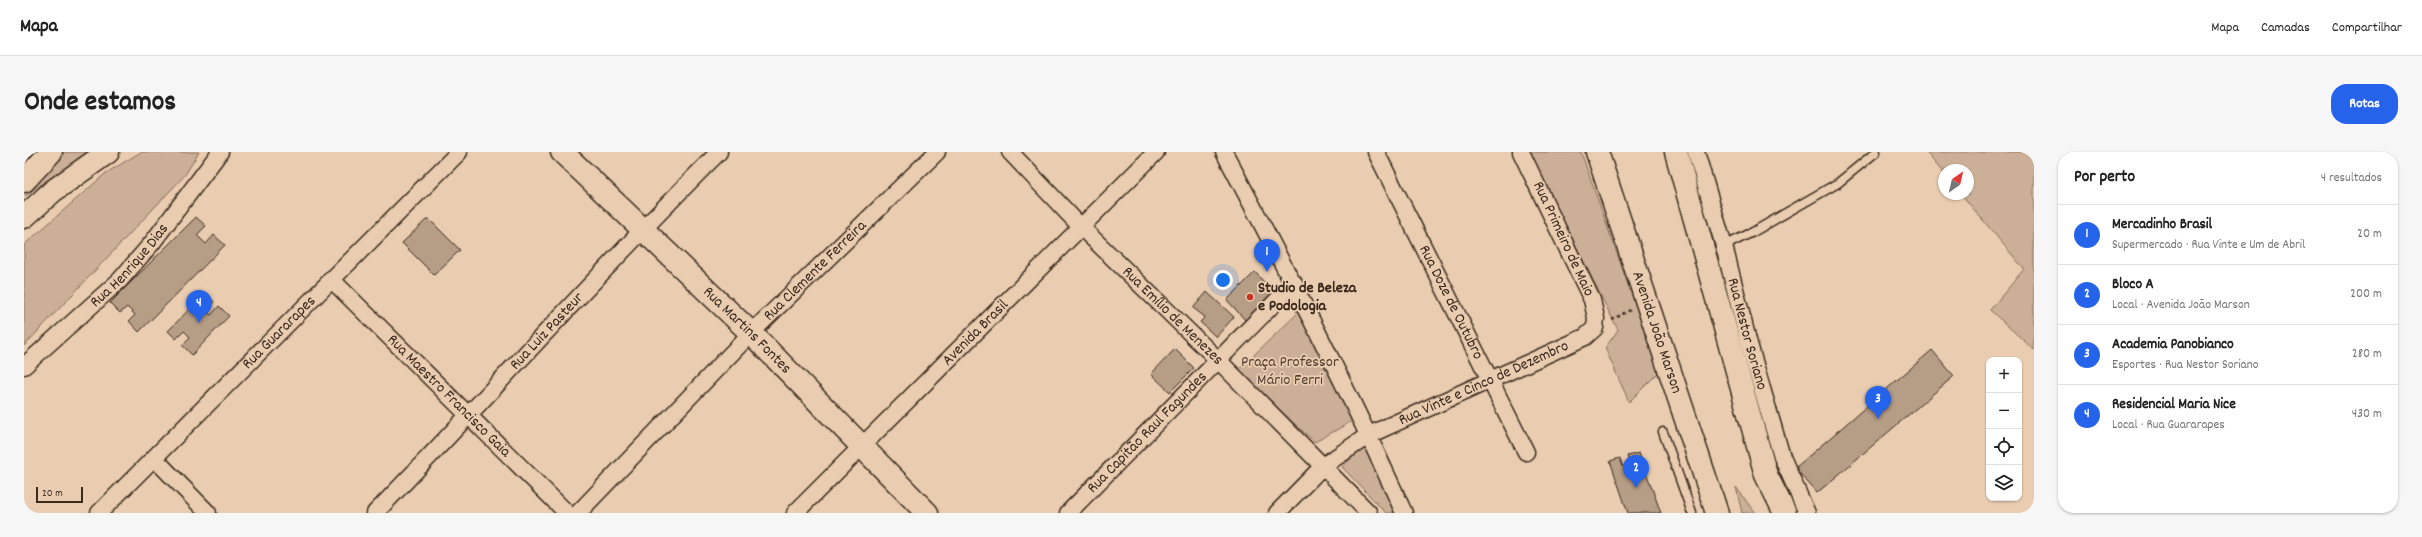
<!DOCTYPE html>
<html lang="pt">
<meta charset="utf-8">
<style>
:root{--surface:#fff;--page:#f6f6f6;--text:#222;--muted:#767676;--line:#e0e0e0;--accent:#2563eb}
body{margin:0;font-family:Dekko,sans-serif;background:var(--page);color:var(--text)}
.controls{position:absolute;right:12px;bottom:12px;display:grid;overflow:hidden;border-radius:8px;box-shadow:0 1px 3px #0004}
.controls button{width:36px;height:36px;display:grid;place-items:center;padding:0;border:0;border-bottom:1px solid var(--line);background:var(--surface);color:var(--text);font:20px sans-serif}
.compass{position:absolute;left:1914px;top:12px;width:36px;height:36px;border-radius:50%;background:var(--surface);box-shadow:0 1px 3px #0004;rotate:34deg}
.scale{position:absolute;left:12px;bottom:10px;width:47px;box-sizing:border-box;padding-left:4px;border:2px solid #3b2a1e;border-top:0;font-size:11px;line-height:14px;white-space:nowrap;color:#3b2a1e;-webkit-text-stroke:3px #eacdb1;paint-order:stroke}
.you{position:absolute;left:1199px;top:128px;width:14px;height:14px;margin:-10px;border:3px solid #fff;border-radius:50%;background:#1a73e8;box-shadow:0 0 0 6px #1a73e833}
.badge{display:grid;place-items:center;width:26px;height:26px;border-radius:50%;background:var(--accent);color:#fff;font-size:13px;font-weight:700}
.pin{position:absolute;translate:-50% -33px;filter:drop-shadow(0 1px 2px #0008)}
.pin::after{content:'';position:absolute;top:21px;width:14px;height:12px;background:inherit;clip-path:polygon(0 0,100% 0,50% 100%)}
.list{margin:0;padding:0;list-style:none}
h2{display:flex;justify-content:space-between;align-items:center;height:52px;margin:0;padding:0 16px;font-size:17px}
h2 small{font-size:13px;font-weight:400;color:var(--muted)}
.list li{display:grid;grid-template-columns:26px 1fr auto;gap:12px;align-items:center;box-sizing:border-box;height:60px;padding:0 16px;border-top:1px solid var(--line)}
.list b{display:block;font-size:15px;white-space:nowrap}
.list p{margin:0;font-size:13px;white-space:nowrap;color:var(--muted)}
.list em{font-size:13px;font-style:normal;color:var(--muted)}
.icon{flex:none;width:22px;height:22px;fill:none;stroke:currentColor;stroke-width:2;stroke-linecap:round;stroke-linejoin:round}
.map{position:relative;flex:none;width:2010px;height:361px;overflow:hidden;border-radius:16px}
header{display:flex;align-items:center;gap:24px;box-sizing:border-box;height:56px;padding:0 20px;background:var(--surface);border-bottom:1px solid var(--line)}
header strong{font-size:19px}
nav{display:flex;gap:22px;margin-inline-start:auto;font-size:14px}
.intro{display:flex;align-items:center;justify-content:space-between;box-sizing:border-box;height:96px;padding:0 24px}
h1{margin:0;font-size:28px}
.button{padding:10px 18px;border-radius:16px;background:var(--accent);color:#fff;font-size:14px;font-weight:700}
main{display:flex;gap:24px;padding:0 24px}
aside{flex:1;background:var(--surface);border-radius:16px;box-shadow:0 1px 3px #0004}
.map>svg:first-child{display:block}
.green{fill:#cbaf97;stroke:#836c5a}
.building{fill:#b69d86;stroke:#3b2a1e}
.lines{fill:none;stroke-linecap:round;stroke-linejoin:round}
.lane-casing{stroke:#3b2a1e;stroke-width:11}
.street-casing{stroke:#3b2a1e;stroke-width:19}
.secondary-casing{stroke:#3b2a1e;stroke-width:25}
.primary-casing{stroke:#3b2a1e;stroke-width:25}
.highway-casing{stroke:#3b2a1e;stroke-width:25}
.path{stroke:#3b2a1e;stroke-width:2.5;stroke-dasharray:3 3;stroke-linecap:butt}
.lane{stroke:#eacdb1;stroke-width:8}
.street{stroke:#eacdb1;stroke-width:16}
.secondary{stroke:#eacdb1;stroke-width:22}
.primary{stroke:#eacdb1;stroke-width:22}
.highway{stroke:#eacdb1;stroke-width:22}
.poi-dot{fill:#c8321e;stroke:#eacdb1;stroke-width:1.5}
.labels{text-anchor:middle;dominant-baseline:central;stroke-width:3.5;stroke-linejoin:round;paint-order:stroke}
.street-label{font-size:16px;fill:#3b2a1e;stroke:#eacdb1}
.poi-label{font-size:16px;font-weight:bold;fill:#3b2a1e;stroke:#eacdb1;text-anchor:start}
.park-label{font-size:16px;fill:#513e30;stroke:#eacdb1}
</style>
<header>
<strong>Mapa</strong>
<nav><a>Mapa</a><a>Camadas</a><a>Compartilhar</a></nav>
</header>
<div class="intro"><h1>Onde estamos</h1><a class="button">Rotas</a></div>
<main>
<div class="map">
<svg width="2010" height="361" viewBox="0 0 2010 361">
<rect width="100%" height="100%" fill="#eacdb1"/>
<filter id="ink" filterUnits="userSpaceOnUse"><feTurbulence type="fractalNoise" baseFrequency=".025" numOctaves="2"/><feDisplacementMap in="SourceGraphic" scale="8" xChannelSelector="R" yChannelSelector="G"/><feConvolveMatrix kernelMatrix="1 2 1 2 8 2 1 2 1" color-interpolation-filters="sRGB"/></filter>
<g filter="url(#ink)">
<path class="green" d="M0,0h11l-11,12z
M39,0h24l-62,44z
M117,0h58l-14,23 -161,171v-101l82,-72z
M1505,0h52l78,220 -30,30 -24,-54 13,-18z
M1902,0h108v198l-44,-40 34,-41 -63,-75h7v-24h-24v4z
M1277,158l53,110 -39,22 -79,-70z
M1344,290l30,71h-12l-44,-46z
M1712,335l19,26h-13z"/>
<path class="building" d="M172,65l10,9 -9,9 9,9 8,-9 11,10 -86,87 -10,-11 6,-6 -8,-8 -7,6 -10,-10z
M404,66l32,32 -26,25 -32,-32z
M1231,120l19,21 -28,28 -19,-21z
M1183,140l27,25 -18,20 -16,-15 5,-5 -12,-9z
M181,141l9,9 -8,8 5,5 8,-9 10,10 -37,39 -10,-10 8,-8 -6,-6 -8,8 -8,-8z
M1151,197l19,19 -24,24 -19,-18z
M1908,198l22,26 -137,117 -22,-25z
M1615,301l18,49 4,11h-33l-18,-52 10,-3 3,9 7,-2 -3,-9z"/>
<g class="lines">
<defs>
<path id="lane" d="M1700,94l29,-14 85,-49 38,-31
M1639,280l29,81"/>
<g id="street">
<path id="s1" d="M986,0l72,76 136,132 151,153"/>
<path d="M1200,0c63,119 125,238 180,361"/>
<path id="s2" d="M1352,0l150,300"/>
<path id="s3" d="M1672,0l28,94 25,98 33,113 25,56"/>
<path id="s4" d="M307,127l236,234"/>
<path id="s5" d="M0,214l96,-86 32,-37 68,-91"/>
<path d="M130,306l54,55"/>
<path id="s6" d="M75,361l360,-361"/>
<path id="s7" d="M351,361c116,-119 226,-244 344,-361"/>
<path id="s8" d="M554,361l173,-180 186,-181"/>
<path id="s9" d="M771,361l361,-361"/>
<path id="s10" d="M1044,361l226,-230"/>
<path id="s11" d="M1253,361l46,-47 46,-31 216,-98 10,-9 1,-10 -4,-18 -71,-148"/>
</g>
<g id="secondary">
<path id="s12" d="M538,0l189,181 176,180"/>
</g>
<g id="primary">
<path id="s13" d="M1573,0l120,361"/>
<path d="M1652,0l90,323 19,38"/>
</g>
<path id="highway" d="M0,29l27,-29
M0,65l29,-26 55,-39"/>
</defs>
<use href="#lane" class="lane-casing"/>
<use href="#street" class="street-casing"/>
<use href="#secondary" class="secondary-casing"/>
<use href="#primary" class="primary-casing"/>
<use href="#highway" class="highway-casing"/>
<path class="path" d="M1588,168l18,-10"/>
<use href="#lane" class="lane"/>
<use href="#street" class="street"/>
<use href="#secondary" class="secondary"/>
<use href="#primary" class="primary"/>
<use href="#highway" class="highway"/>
</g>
</g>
<circle class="poi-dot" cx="1226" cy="145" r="4"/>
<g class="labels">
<g class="street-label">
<text transform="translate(1539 87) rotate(65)">Rua Primeiro de Maio</text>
<text stroke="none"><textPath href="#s5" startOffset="146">Rua Henrique Dias</textPath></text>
<text stroke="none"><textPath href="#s8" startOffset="339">Rua Clemente Ferreira</textPath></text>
<text stroke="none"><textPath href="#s2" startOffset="168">Rua Doze de Outubro</textPath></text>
<text stroke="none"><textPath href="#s1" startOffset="231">Rua Emílio de Menezes</textPath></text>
<text stroke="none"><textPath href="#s12" startOffset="257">Rua Martins Fontes</textPath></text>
<text stroke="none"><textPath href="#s6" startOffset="255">Rua Guararapes</textPath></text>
<text stroke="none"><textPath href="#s7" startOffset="250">Rua Luiz Pasteur</textPath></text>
<text stroke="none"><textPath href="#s9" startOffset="255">Avenida Brasil</textPath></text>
<text stroke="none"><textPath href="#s13" startOffset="190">Avenida João Marson</textPath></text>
<text stroke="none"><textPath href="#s3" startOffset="189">Rua Nestor Soriano</textPath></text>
<text stroke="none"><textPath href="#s11" startOffset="247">Rua Vinte e Cinco de Dezembro</textPath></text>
<text stroke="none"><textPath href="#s4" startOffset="166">Rua Maestro Francisco Gaia</textPath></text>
<text stroke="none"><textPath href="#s10" startOffset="113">Rua Capitão Raul Fagundes</textPath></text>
</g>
<g class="poi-label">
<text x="1234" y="136">Studio de Beleza<tspan x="1234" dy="18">e Podologia</tspan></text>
</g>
<g class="park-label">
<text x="1266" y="210">Praça Professor<tspan x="1266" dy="18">Mário Ferri</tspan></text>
</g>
</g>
</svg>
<div class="controls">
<button>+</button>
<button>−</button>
<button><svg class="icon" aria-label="locate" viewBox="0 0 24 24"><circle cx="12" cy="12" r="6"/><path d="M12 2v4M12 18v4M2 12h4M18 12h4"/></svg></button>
<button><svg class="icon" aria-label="layers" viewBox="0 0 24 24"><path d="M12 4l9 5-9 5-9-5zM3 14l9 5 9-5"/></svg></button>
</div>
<svg class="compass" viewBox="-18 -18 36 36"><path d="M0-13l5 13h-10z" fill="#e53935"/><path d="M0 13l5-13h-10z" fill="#767676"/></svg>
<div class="scale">20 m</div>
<div class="you"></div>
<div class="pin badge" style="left:1243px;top:120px">1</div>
<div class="pin badge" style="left:1612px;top:336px">2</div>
<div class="pin badge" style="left:1854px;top:267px">3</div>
<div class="pin badge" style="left:175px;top:171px">4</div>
</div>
<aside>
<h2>Por perto<small>4 resultados</small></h2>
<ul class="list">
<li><span class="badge">1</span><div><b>Mercadinho Brasil</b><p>Supermercado · Rua Vinte e Um de Abril</p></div><em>20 m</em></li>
<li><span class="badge">2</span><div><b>Bloco A</b><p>Local · Avenida João Marson</p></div><em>200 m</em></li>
<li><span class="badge">3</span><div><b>Academia Panobianco</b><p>Esportes · Rua Nestor Soriano</p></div><em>280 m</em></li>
<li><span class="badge">4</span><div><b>Residencial Maria Nice</b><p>Local · Rua Guararapes</p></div><em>430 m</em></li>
</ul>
</aside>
</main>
